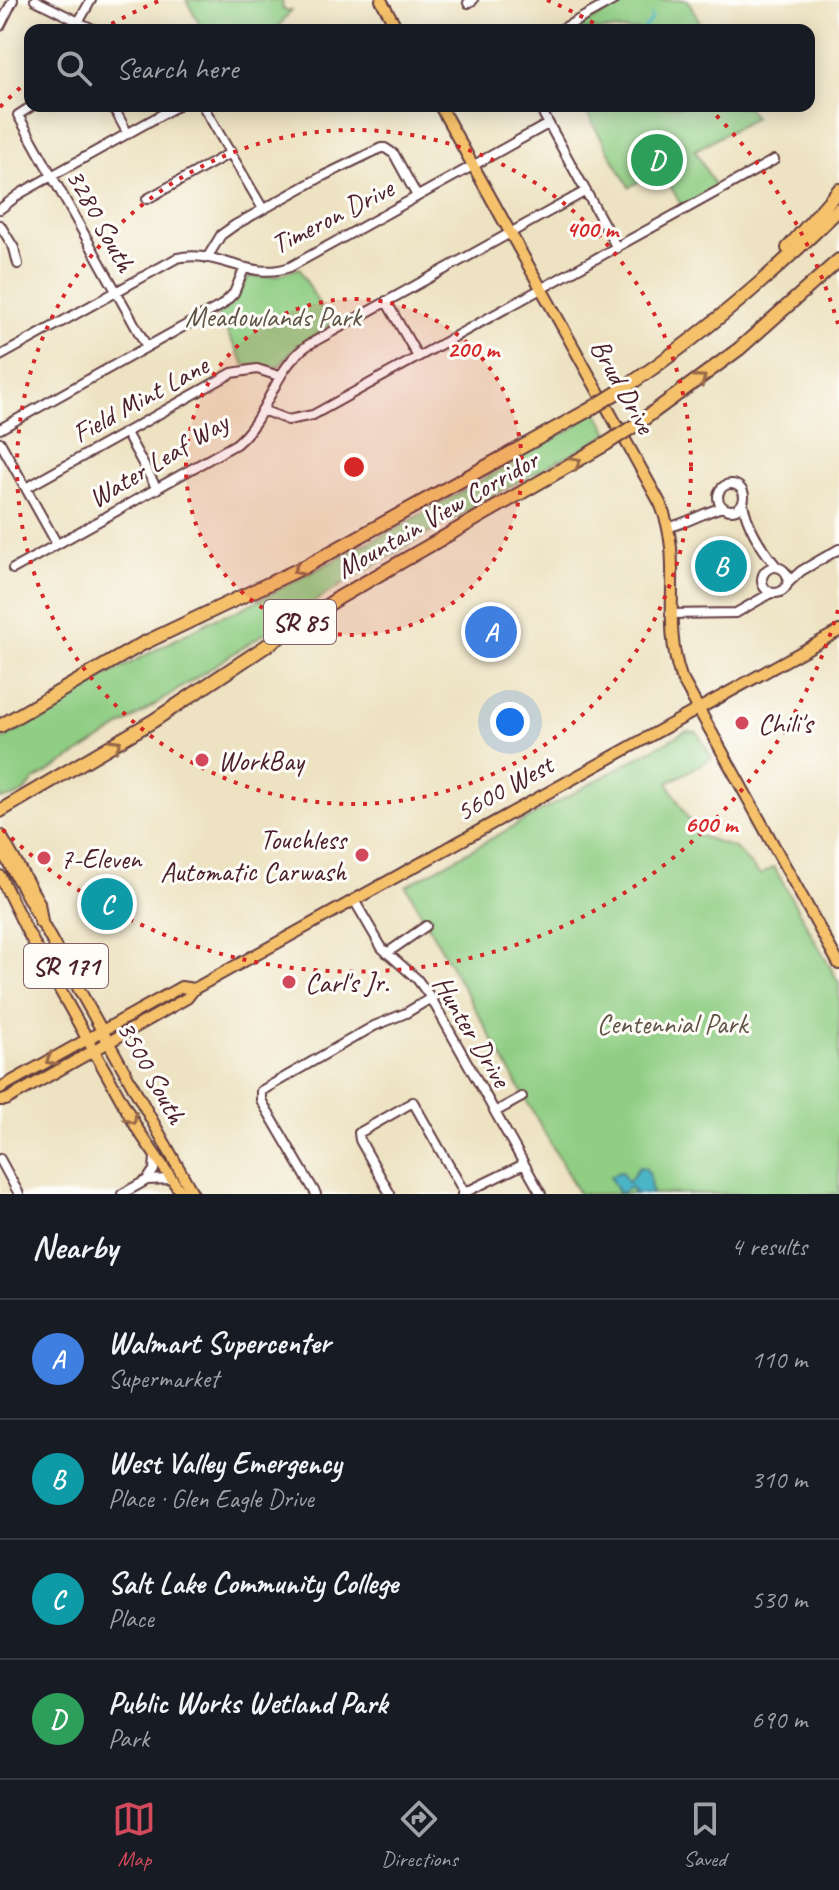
<!DOCTYPE html>
<meta charset="utf-8">
<style>
:root{--surface:#171b24;--page:#20242c;--text:#f1f3f6;--muted:#9ea1a6;--line:#363941;--accent:#d1495b}
body{margin:0;font-family:Caveat,sans-serif;background:var(--page);color:var(--text)}
.you{position:absolute;left:510px;top:722px;width:28px;height:28px;margin:-20px;border:6px solid #fff;border-radius:50%;background:#1a73e8;box-shadow:0 0 0 12px #1a73e833}
.badge{display:grid;place-items:center;width:52px;height:52px;border-radius:50%;background:var(--accent);color:#fff;font-size:26px;font-weight:700}
.pin{position:absolute;translate:-50% -50%;border:4px solid #fff;box-shadow:0 2px 8px #0006}
.list{margin:0;padding:0;list-style:none}
h2{display:flex;justify-content:space-between;align-items:center;height:104px;margin:0;padding:0 32px;font-size:34px}
h2 small{font-size:26px;font-weight:400;color:var(--muted)}
.list li{display:grid;grid-template-columns:52px 1fr auto;gap:24px;align-items:center;box-sizing:border-box;height:120px;padding:0 32px;border-top:2px solid var(--line)}
.list b{display:block;font-size:30px;white-space:nowrap}
.list p{margin:0;font-size:26px;white-space:nowrap;color:var(--muted)}
.list em{font-size:26px;font-style:normal;color:var(--muted)}
.icon{flex:none;width:44px;height:44px;fill:none;stroke:currentColor;stroke-width:2;stroke-linecap:round;stroke-linejoin:round}
.map{position:relative;flex:none;width:839px;height:1194px;overflow:hidden}
.search{position:absolute;background:var(--surface);box-shadow:0 4px 20px #0003;left:24px;right:24px;top:24px;height:88px;display:flex;align-items:center;gap:20px;box-sizing:border-box;padding:0 28px;border-radius:16px;color:var(--muted);font-size:30px}
.sheet{height:584px;background:var(--surface)}
nav{display:flex;justify-content:space-around;align-items:center;box-sizing:border-box;height:112px;border-top:2px solid var(--line);background:var(--surface);font-size:22px;color:var(--muted)}
nav a{display:grid;justify-items:center;gap:4px}
nav .on{color:var(--accent)}
.map>svg:first-child{display:block}
.green{fill:#90ce84;stroke:#6d7658;stroke-width:2}
.water{fill:#4bb5c8;stroke:#4a6a7a;stroke-width:2}
.lines{fill:none;stroke-linecap:round;stroke-linejoin:round}
.stream{stroke:#4bb5c8;stroke-width:2}
.minor-casing{stroke:#623c42;stroke-width:12}
.major-casing{stroke:#623c42;stroke-width:14}
.highway-casing{stroke:#623c42;stroke-width:16}
.minor{stroke:#fff;stroke-width:8}
.major{stroke:#f5c16b;stroke-width:10}
.highway{stroke:#f5c16b;stroke-width:12}
.highway-bridge-casing{stroke:#623c42;stroke-width:16;stroke-linecap:butt}
.highway-bridge{stroke:#f5c16b;stroke-width:12}
.oneway{stroke:#976848}
.ring{fill:none;stroke:#d62828;stroke-width:4;stroke-dasharray:4 8}
.poi-dot{fill:#d1495b;stroke:#fdfcf7;stroke-width:3}
.labels{text-anchor:middle;dominant-baseline:central;stroke-width:6;stroke-linejoin:round;paint-order:stroke}
.shield{fill:#fdfcf7;stroke:#806168;stroke-width:2}
.shield-label{font-size:26px;font-weight:bold;fill:#4a1f2b}
.street-label{font-size:28px;fill:#4a1f2b;stroke:#fdfcf7}
.park-label{font-size:28px;fill:#5f5446;stroke:#fdfcf7}
.poi-label{font-size:28px;fill:#4a1f2b;stroke:#fdfcf7;text-anchor:start}
.centre{fill:#d62828;stroke:#fdfcf7;stroke-width:4}
.ring-label{font-size:24px;text-anchor:middle;font-weight:bold;fill:#d62828;stroke:#fdfcf7;stroke-width:6;stroke-linejoin:round;paint-order:stroke}
</style>
<div class="map">
<svg width="839" height="1194" viewBox="0 0 839 1194">
<rect width="100%" height="100%" fill="#fdfcf7"/>
<filter id="ink" filterUnits="userSpaceOnUse"><feTurbulence type="fractalNoise" baseFrequency=".0125" numOctaves="2"/><feDisplacementMap in="SourceGraphic" scale="16" xChannelSelector="R" yChannelSelector="G"/><feConvolveMatrix kernelMatrix="1 2 1 2 8 2 1 2 1" color-interpolation-filters="sRGB"/></filter>
<filter id="wash" filterUnits="userSpaceOnUse"><feTurbulence type="fractalNoise" baseFrequency=".006" numOctaves="4" result="noise"/><feDisplacementMap in="SourceGraphic" scale="32" xChannelSelector="R" yChannelSelector="G"/><feGaussianBlur stdDeviation="1.8" result="paint"/><feColorMatrix in="noise" values="0 0 0 0 0 0 0 0 0 0 0 0 0 0 0 0 0 1.4 0 .05"/><feComposite in="paint" operator="in"/></filter>
<g filter="url(#wash)">
<rect width="100%" height="100%" fill="#ede2c1"/>
<path class="green" d="M186,0h96l1,10h8l-15,20h-73z
M629,0h59l16,30h-129z
M583,106h164l7,12 -59,32 21,38 -34,19 -21,-38 -32,18z
M299,268l32,58 -33,19 -20,22 -33,-2 -28,-50 17,-14 14,-24 28,-1z
M597,411l12,22c-27,17 -57,30 -85,46 -64,35 -127,73 -189,110 -102,62 -199,131 -302,192 -6,12 -20,17 -33,18v-58l50,-28 52,-35 116,-61 19,-6 161,-84 179,-101 3,-5z
M686,731l11,1 15,26 -44,25 29,52 38,13 25,27 14,-8 65,116v211h-260l-173,-308z"/>
<path class="water" d="M639,1167l6,1 4,5 3,21h-22l4,-2 -3,-5 -12,7 -9,-17 11,-6 7,12z"/>
<g class="lines">
<path class="stream" d="M643,30l9,-11 -1,-6"/>
</g>
</g>
<g filter="url(#ink)">
<g class="lines">
<defs>
<path id="minor" d="M35,0l60,30
M468,3l5,-3
M0,26l13,-26
M74,30l17,-30
M560,30l54,-30
M32,106l-14,9 129,232
M203,106l60,103
M539,106l78,142
M116,112l12,22
M147,199l85,-47
M0,209l21,-16 156,-87
M0,225l14,23 4,16
M207,258l14,-23 14,-10 88,-49 58,-28h4l9,6 23,42
M386,301l32,56
M0,356l177,-98c39,-10 73,24 113,9l258,-143
M262,410l26,10 25,-5 461,-255
M0,429l222,-124 12,-12 10,-24
M126,433l31,56
M0,442l57,102
M718 497a13 13 0 1 1 26 0a13 13 0 1 1-26 0Z
M26,488l206,-115 25,-4 22,7
M743,504c5,24 18,44 34,63
M669,527c19,-4 35,-15 54,-20
M762 580a13 13 0 1 1 26 0a13 13 0 1 1-26 0Z
M13,569l223,-125c33,-27 36,-74 72,-99l278,-154
M788,583l13,-12 38,-22
M670,614l66,-1 35,-20
M354,900l28,48 35,31 14,19 110,196
M387,953l39,-27
M495,1112l27,-15
M0,1159l19,35
M147,1180l7,-10 1,-13
M122,1194l25,-14 24,-1
M316,1194l-55,-94v-9l113,-65 32,-13 25,-15
M390,1194l-30,-54 -1,-7 54,-31 51,90
M462,1194l62,-30"/>
<path id="major" d="M381,0l17,30
M440,106l220,397c25,58 0,115 21,174l158,287
M3,853l190,341
M0,876l26,53 112,201 44,64
M0,1088l181,-101 13,2
M0,1100h6l181,-102 7,-9 645,-358"/>
<path id="highway" d="M788,248l51,-58
M618,392c81,-53 152,-115 221,-183
M637,424l102,-75 100,-89
M0,726l142,-82 164,-78 281,-155
M0,811l153,-90 187,-124 266,-153
M0,836l38,67 3,19"/>
</defs>
<use href="#minor" class="minor-casing"/>
<use href="#major" class="major-casing"/>
<use href="#highway" class="highway-casing"/>
<use href="#minor" class="minor"/>
<use href="#major" class="major"/>
<use href="#highway" class="highway"/>
<defs>
<path id="highway-bridge" d="M587,411l31,-19
M606,444l31,-20"/>
</defs>
<use href="#highway-bridge" class="highway-bridge-casing"/>
<use href="#highway-bridge" class="highway-bridge"/>
</g>
<defs><path id="oneway-chevron" d="M-2-3.5L2.5 0L-2 3.5" fill="none" stroke-width="1.6" stroke-linecap="round" stroke-linejoin="round" transform="scale(2)"/></defs>
<g class="oneway">
<use href="#oneway-chevron" transform="translate(701 379) rotate(-37)"/>
<use href="#oneway-chevron" transform="translate(576 462) rotate(-29)"/>
<use href="#oneway-chevron" transform="translate(298 570) rotate(153)"/>
<use href="#oneway-chevron" transform="translate(116 744) rotate(-31)"/>
<use href="#oneway-chevron" transform="translate(51 1060) rotate(151)"/>
<use href="#oneway-chevron" transform="translate(132 1119) rotate(61)"/>
</g>
</g>
<circle cx="354" cy="467" r="168" fill="#d62828" fill-opacity=".12"/>
<g class="ring">
<circle cx="354" cy="467" r="168"/>
<circle cx="354" cy="467" r="337"/>
<path d="M838 610A505 505 0 0 1 0 827M0 107A505 505 0 0 1 29 80M101 30A505 505 0 0 1 161 0M547 0A505 505 0 0 1 606 30M708 107A505 505 0 0 1 838 324"/>
</g>
<g class="poi-dot">
<circle cx="742" cy="723" r="8"/>
<circle cx="202" cy="760" r="8"/>
<circle cx="362" cy="855" r="8"/>
<circle cx="44" cy="858" r="8"/>
<circle cx="289" cy="982" r="8"/>
</g>
<g class="labels">
<g class="shield">
<rect x="264" y="600" width="72" height="44" rx="6"/>
<rect x="24" y="944" width="84" height="44" rx="6"/>
</g>
<g class="shield-label">
<text x="300" y="622">SR 85</text>
<text x="66" y="966">SR 171</text>
</g>
<g class="street-label">
<text transform="translate(332 216) rotate(-27)">Timeron Drive</text>
<text transform="translate(101 220) rotate(61)">3280 South</text>
<text transform="translate(623 386) rotate(61)">Brud Drive</text>
<text transform="translate(140 399) rotate(-29)">Field Mint Lane</text>
<text transform="translate(158 460) rotate(-31)">Water Leaf Way</text>
<text transform="translate(437 514) rotate(-30)">Mountain View Corridor</text>
<text transform="translate(504 788) rotate(-29)">5600 West</text>
<text transform="translate(472 1031) rotate(59)">Hunter Drive</text>
<text transform="translate(152 1072) rotate(61)">3500 South</text>
</g>
<g class="park-label">
<text x="273" y="316">Meadowlands Park</text>
<text x="672" y="1023">Centennial Park</text>
</g>
<g class="poi-label">
<text x="758" y="723">Chili's</text>
<text x="218" y="760">WorkBay</text>
<text x="346" y="839" text-anchor="end">Touchless<tspan x="346" dy="32">Automatic Carwash</tspan></text>
<text x="60" y="858">7-Eleven</text>
<text x="305" y="982">Carl's Jr.</text>
</g>
</g>
<circle cx="354" cy="467" r="12" class="centre"/>
<g class="ring-label">
<text x="592" y="237">400 m</text>
<text x="473" y="357">200 m</text>
<text x="711" y="832">600 m</text>
</g>
</svg>
<div class="you"></div>
<div class="pin badge" style="left:491px;top:632px;background:#3f7fe0">A</div>
<div class="pin badge" style="left:721px;top:566px;background:#0f9aa8">B</div>
<div class="pin badge" style="left:107px;top:904px;background:#0f9aa8">C</div>
<div class="pin badge" style="left:657px;top:160px;background:#2e9e5b">D</div>
<div class="search"><svg class="icon" aria-label="search" viewBox="0 0 24 24"><circle cx="10" cy="10" r="6"/><path d="M15 15l6 6"/></svg>Search here</div>
</div>
<section class="sheet">
<h2>Nearby<small>4 results</small></h2>
<ul class="list">
<li><span class="badge" style="background:#3f7fe0">A</span><div><b>Walmart Supercenter</b><p>Supermarket</p></div><em>110 m</em></li>
<li><span class="badge" style="background:#0f9aa8">B</span><div><b>West Valley Emergency</b><p>Place · Glen Eagle Drive</p></div><em>310 m</em></li>
<li><span class="badge" style="background:#0f9aa8">C</span><div><b>Salt Lake Community College</b><p>Place</p></div><em>530 m</em></li>
<li><span class="badge" style="background:#2e9e5b">D</span><div><b>Public Works Wetland Park</b><p>Park</p></div><em>690 m</em></li>
</ul>
</section>
<nav>
<a class="on"><svg class="icon" aria-label="map" viewBox="0 0 24 24"><path d="M3 6l6-2 6 2 6-2v14l-6 2-6-2-6 2zM9 4v14M15 6v14"/></svg>Map</a>
<a><svg class="icon" aria-label="directions" viewBox="0 0 24 24"><path d="M12 3l9 9-9 9-9-9zM9 14v-3h6M13 9l2 2-2 2"/></svg>Directions</a>
<a><svg class="icon" aria-label="saved" viewBox="0 0 24 24"><path d="M7 4h10v16l-5-4-5 4z"/></svg>Saved</a>
</nav>
